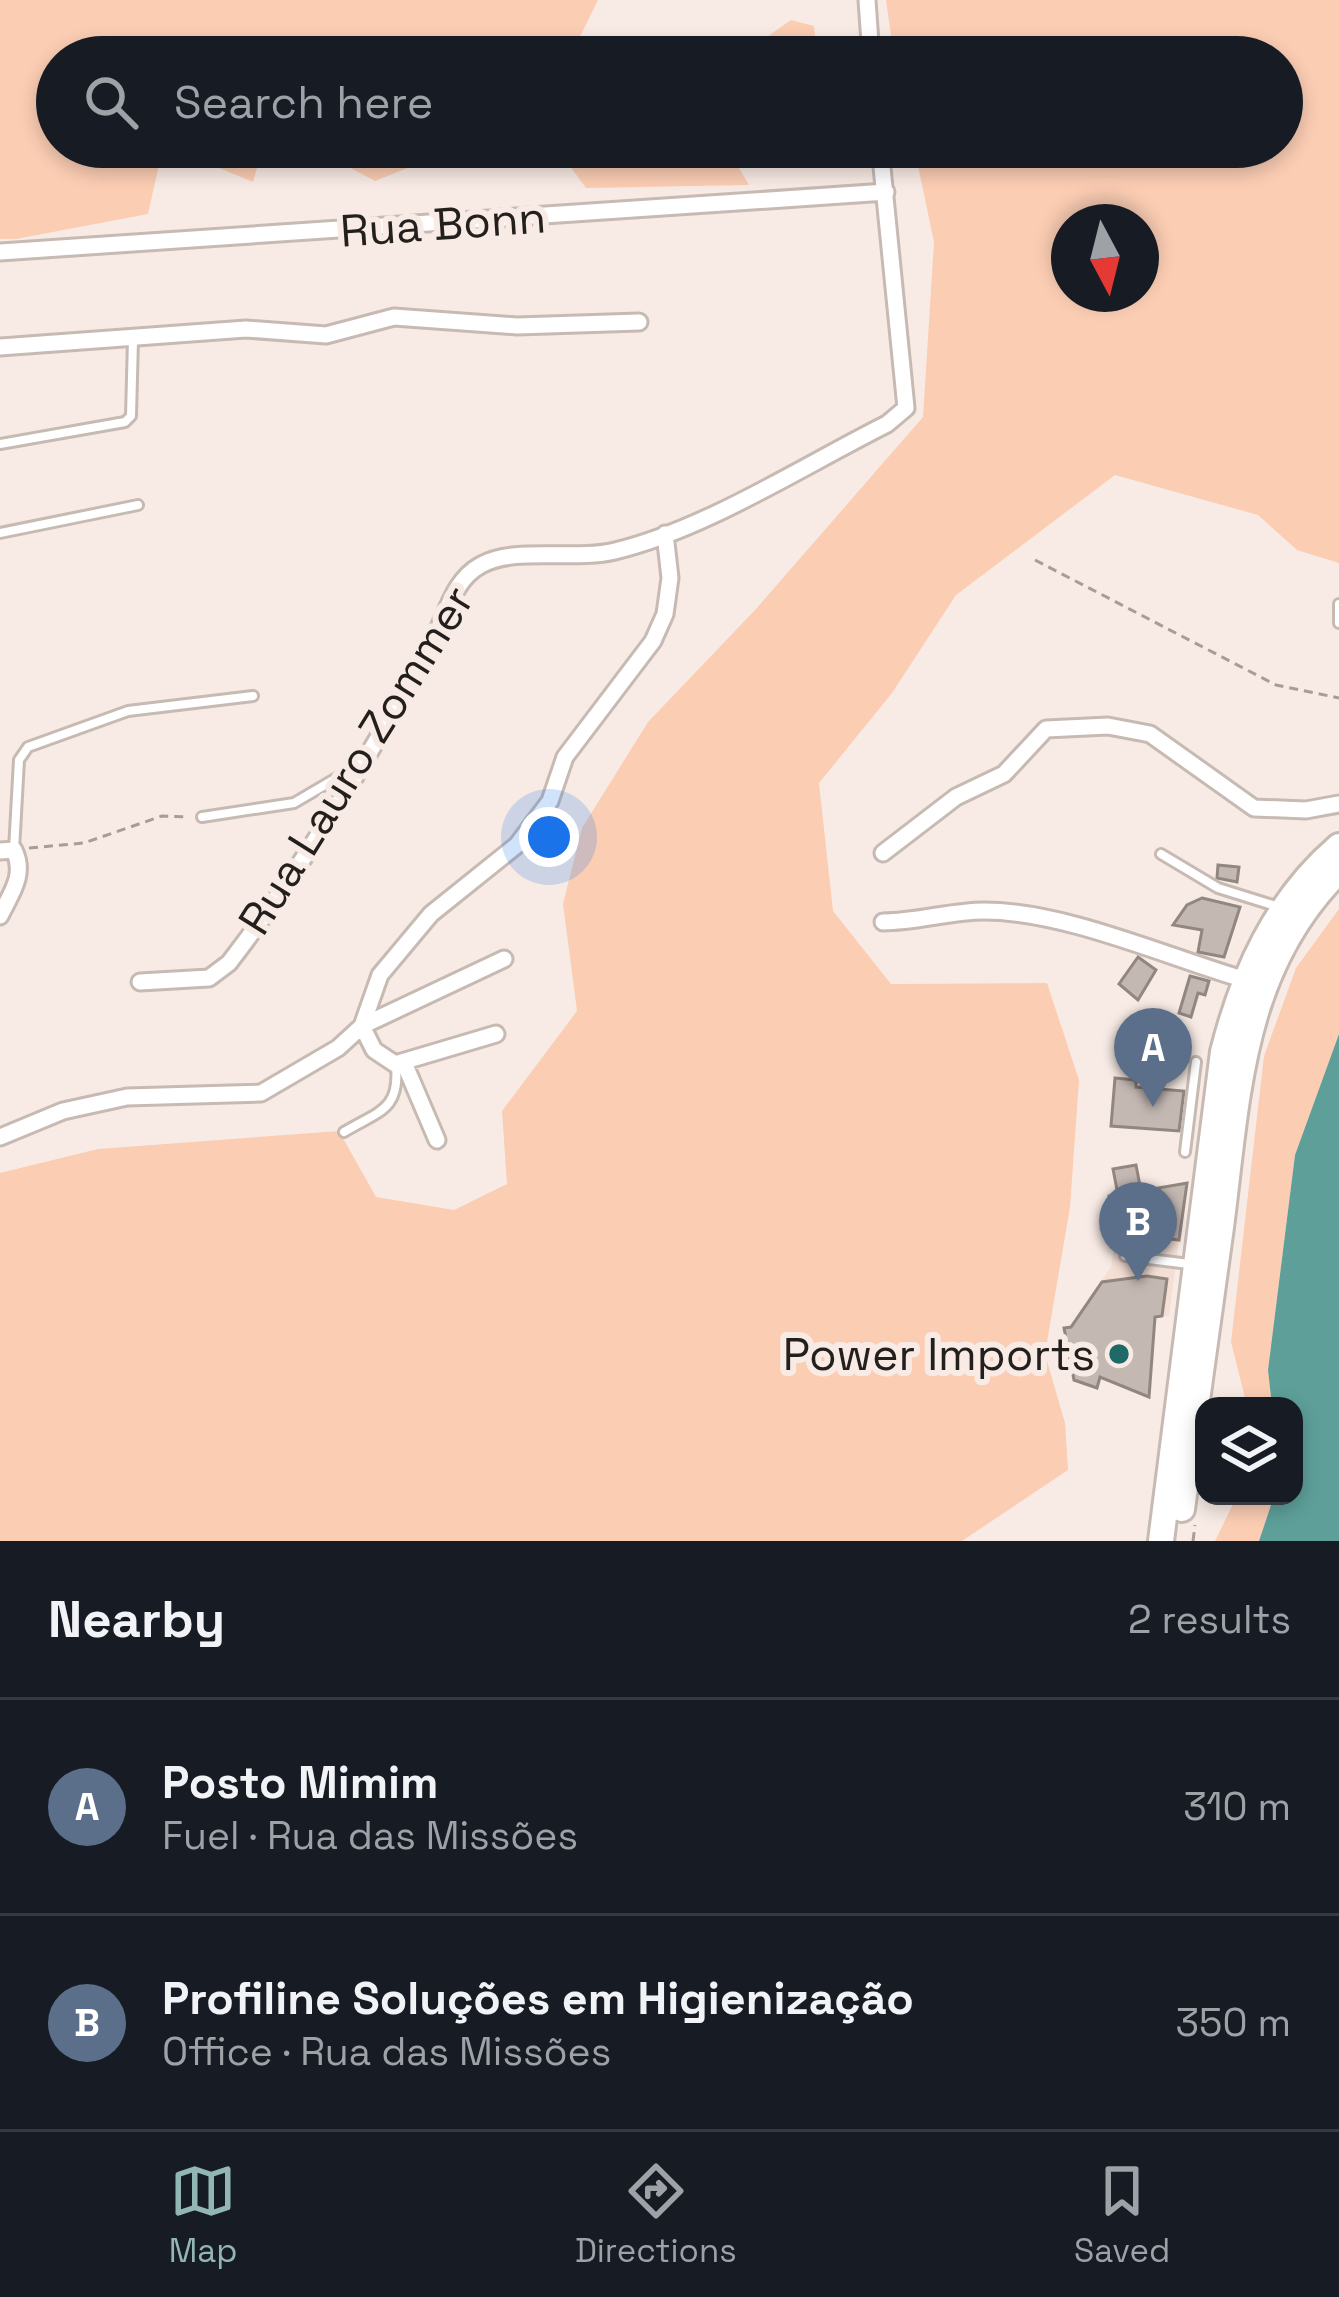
<!DOCTYPE html>
<meta charset="utf-8">
<style>
:root{--surface:#171b24;--page:#242831;--text:#f1f3f6;--muted:#9ea1a6;--line:#363941;--accent:#92b5b5}
body{margin:0;font-family:"Space Grotesk",sans-serif;background:var(--page);color:var(--text)}
.controls{position:absolute;right:36px;bottom:36px;display:grid;overflow:hidden;border-radius:24px;box-shadow:0 6px 18px #0003}
.controls button{width:108px;height:108px;display:grid;place-items:center;padding:0;border:0;border-bottom:3px solid var(--line);background:var(--surface);color:var(--text);font:60px sans-serif}
.compass{position:absolute;left:1051px;top:204px;width:108px;height:108px;border-radius:50%;background:var(--surface);box-shadow:0 6px 18px #0003;rotate:173deg}
.you{position:absolute;left:549px;top:837px;width:42px;height:42px;margin:-30px;border:9px solid #fff;border-radius:50%;background:#1a73e8;box-shadow:0 0 0 18px #1a73e833}
.badge{display:grid;place-items:center;width:78px;height:78px;border-radius:50%;background:var(--accent);color:#fff;font-size:39px;font-weight:700}
.pin{position:absolute;translate:-50% -99px;filter:drop-shadow(0 3px 6px #0008)}
.pin::after{content:'';position:absolute;top:63px;width:42px;height:36px;background:inherit;clip-path:polygon(0 0,100% 0,50% 100%)}
.list{margin:0;padding:0;list-style:none}
h2{display:flex;justify-content:space-between;align-items:center;height:156px;margin:0;padding:0 48px;font-size:51px}
h2 small{font-size:39px;font-weight:400;color:var(--muted)}
.list li{display:grid;grid-template-columns:78px 1fr auto;gap:36px;align-items:center;box-sizing:border-box;height:216px;padding:0 48px;border-top:3px solid var(--line)}
.list b{display:block;font-size:45px;white-space:nowrap}
.list p{margin:0;font-size:39px;white-space:nowrap;color:var(--muted)}
.list em{font-size:39px;font-style:normal;color:var(--muted)}
.icon{flex:none;width:66px;height:66px;fill:none;stroke:currentColor;stroke-width:2;stroke-linecap:round;stroke-linejoin:round}
.map{position:relative;flex:none;width:1339px;height:1541px;overflow:hidden}
.search{position:absolute;background:var(--surface);box-shadow:0 6px 18px #0003;left:36px;right:36px;top:36px;height:132px;display:flex;align-items:center;gap:30px;box-sizing:border-box;padding:0 42px;border-radius:66px;color:var(--muted);font-size:45px}
.sheet{height:588px;background:var(--surface)}
nav{display:flex;justify-content:space-around;align-items:center;box-sizing:border-box;height:168px;border-top:3px solid var(--line);background:var(--surface);font-size:33px;color:var(--muted)}
nav a{display:grid;justify-items:center;gap:6px}
nav .on{color:var(--accent)}
.map>svg:first-child{display:block}
.built{fill:#f3dfd4}
.green{fill:#fbcdb3;fill-rule:evenodd}
.water{fill:#5e9f9a}
.building{fill:#c4b8b2;stroke:#928680;stroke-width:3}
.lines{fill:none;stroke-linecap:round;stroke-linejoin:round}
.lane-casing{stroke:#c6bab3;stroke-width:14}
.street-casing{stroke:#c6bab3;stroke-width:21}
.primary-casing{stroke:#c6bab3;stroke-width:30}
.path{stroke:#a69d98;stroke-width:3;stroke-dasharray:9 6;stroke-linecap:butt}
.lane{stroke:#fff;stroke-width:8}
.street{stroke:#fff;stroke-width:15}
.primary{stroke:#fff;stroke-width:24}
.poi-dot{fill:#1f6a66;stroke:#f8ebe5;stroke-width:4.5}
.labels{text-anchor:middle;dominant-baseline:central;stroke-width:12;stroke-linejoin:round;paint-order:stroke}
.street-label{font-size:45px;fill:#231f1c;stroke:#f8ebe5}
.poi-label{font-size:45px;fill:#231f1c;stroke:#f8ebe5;text-anchor:end}
</style>
<div class="map">
<svg width="1339" height="1541" viewBox="0 0 1339 1541">
<rect width="100%" height="100%" fill="#f8ebe5"/>
<path class="built" d="M1117,1232l62,8 -10,76 -98,11 40,-60z"/>
<path class="green" d="M0,0h598l-28,57h-513v90h106l-15,67 -132,25h-16z
M886,0h453v563l-42,-13 -39,-35 -143,-40 -159,120 -64,98 -73,90 14,128 58,73 156,-1 32,97 -9,127 -25,147 20,69 3,47 -106,71h-962v-368l98,-24 241,-18 37,66 78,13 53,-26 -5,-73 75,-100 -14,-107 19,-76 66,-106 108,-113 167,-192 11,-175 -20,-95h368v-90h-388zM1069,222h72v72h-72z
M791,20l23,6 2,21 -23,5 -2,5h-53z
M168,147h95l-10,35z
M330,147h95l-15,20 -35,14 -32,-17z
M556,147h171l22,38 -163,3z
M1339,909v125l-44,121 -27,214 4,37h-25l-16,-64 33,-286 32,-88z
M1237,1496h37l-15,45h-44z"/>
<path class="water" d="M1339,1034v507h-80l15,-45h20v-90h-22l-4,-36 27,-215z"/>
<path class="building" d="M1218,865l21,2 -2,15 -20,-4z
M1202,898l38,9 -16,50 -26,-5 4,-22 -29,-5 14,-20z
M1138,957l18,13 -18,30 -19,-16z
M1190,976l19,5 -4,14 -7,-2 -7,24 -12,-4z
M1115,1078l21,2v7l48,4 -5,40 -68,-5z
M1136,1165l5,26 46,-8 -8,57 -68,-8 -2,-36 9,-1 -5,-26z
M1147,1276l20,3 -5,37 -7,1 -6,80 -49,-20 -3,11 -23,-8 -10,-52 7,-1 31,-45z"/>
<g class="lines">
<defs>
<path id="lane" d="M0,444l125,-22 6,-6 2,-77
M0,533l138,-28
M1339,604v19
M202,817l92,-14 63,-37
M14,850l5,-90 9,-13 100,-36 125,-15
M1161,854l57,34 61,19
M344,1132c35,-21 56,-22 52,-66
M1185,1152l11,-90
M1125,1256l64,8"/>
<path id="street" d="M867,0l4,57
M0,252l886,-60
M0,347l246,-18 80,6 68,-18 123,9 122,-4
M0,851l14,-1c12,25 -3,43 -14,66
M883,853l73,-56 48,-23 42,-45 62,-3 42,8 104,74 52,2 33,-6
M883,922c34,0 68,-11 101,-11 81,0 183,46 262,69
M140,982l69,-4 20,-15c77,-100 144,-212 204,-323 14,-26 20,-60 48,-75 34,-19 93,-4 134,-14 91,-22 188,-85 272,-127l19,-16 -26,-261
M362,1026l12,24 21,14 101,-30
M362,1026l142,-67
M405,1065l32,75
M0,1137l63,-26 64,-14 134,-4 77,-45 24,-22 18,-51 51,-61 86,-69 33,-44 15,-44 88,-116 12,-27 5,-36 -5,-44"/>
<path id="primary" d="M1182,1509c13,-94 26,-188 39,-282 17,-130 19,-258 118,-356
M1161,1541l62,-489c20,-79 53,-152 116,-206"/>
</defs>
<use href="#lane" class="lane-casing"/>
<use href="#street" class="street-casing"/>
<use href="#primary" class="primary-casing"/>
<path class="path" d="M1035,560l241,125 63,13
M29,848l55,-5 78,-27 27,1
M1193,1541l2,-16"/>
<use href="#lane" class="lane"/>
<use href="#street" class="street"/>
<use href="#primary" class="primary"/>
</g>
<circle class="poi-dot" cx="1119" cy="1354" r="12"/>
<g class="labels">
<g class="street-label">
<text transform="translate(443 224) rotate(-4)">Rua Bonn</text>
<text transform="translate(356 760) rotate(-58)">Rua Lauro Zommer</text>
</g>
<g class="poi-label">
<text x="1095" y="1354">Power Imports</text>
</g>
</g>
</svg>
<div class="controls">
<button><svg class="icon" aria-label="layers" viewBox="0 0 24 24"><path d="M12 4l9 5-9 5-9-5zM3 14l9 5 9-5"/></svg></button>
</div>
<svg class="compass" viewBox="-18 -18 36 36"><path d="M0-13l5 13h-10z" fill="#e53935"/><path d="M0 13l5-13h-10z" fill="#9ea1a6"/></svg>
<div class="you"></div>
<div class="pin badge" style="left:1153px;top:1107px;background:#5c6f8a">A</div>
<div class="pin badge" style="left:1138px;top:1281px;background:#5c6f8a">B</div>
<div class="search"><svg class="icon" aria-label="search" viewBox="0 0 24 24"><circle cx="10" cy="10" r="6"/><path d="M15 15l6 6"/></svg>Search here</div>
</div>
<section class="sheet">
<h2>Nearby<small>2 results</small></h2>
<ul class="list">
<li><span class="badge" style="background:#5c6f8a">A</span><div><b>Posto Mimim</b><p>Fuel · Rua das Missões</p></div><em>310 m</em></li>
<li><span class="badge" style="background:#5c6f8a">B</span><div><b>Profiline Soluções em Higienização</b><p>Office · Rua das Missões</p></div><em>350 m</em></li>
</ul>
</section>
<nav>
<a class="on"><svg class="icon" aria-label="map" viewBox="0 0 24 24"><path d="M3 6l6-2 6 2 6-2v14l-6 2-6-2-6 2zM9 4v14M15 6v14"/></svg>Map</a>
<a><svg class="icon" aria-label="directions" viewBox="0 0 24 24"><path d="M12 3l9 9-9 9-9-9zM9 14v-3h6M13 9l2 2-2 2"/></svg>Directions</a>
<a><svg class="icon" aria-label="saved" viewBox="0 0 24 24"><path d="M7 4h10v16l-5-4-5 4z"/></svg>Saved</a>
</nav>
